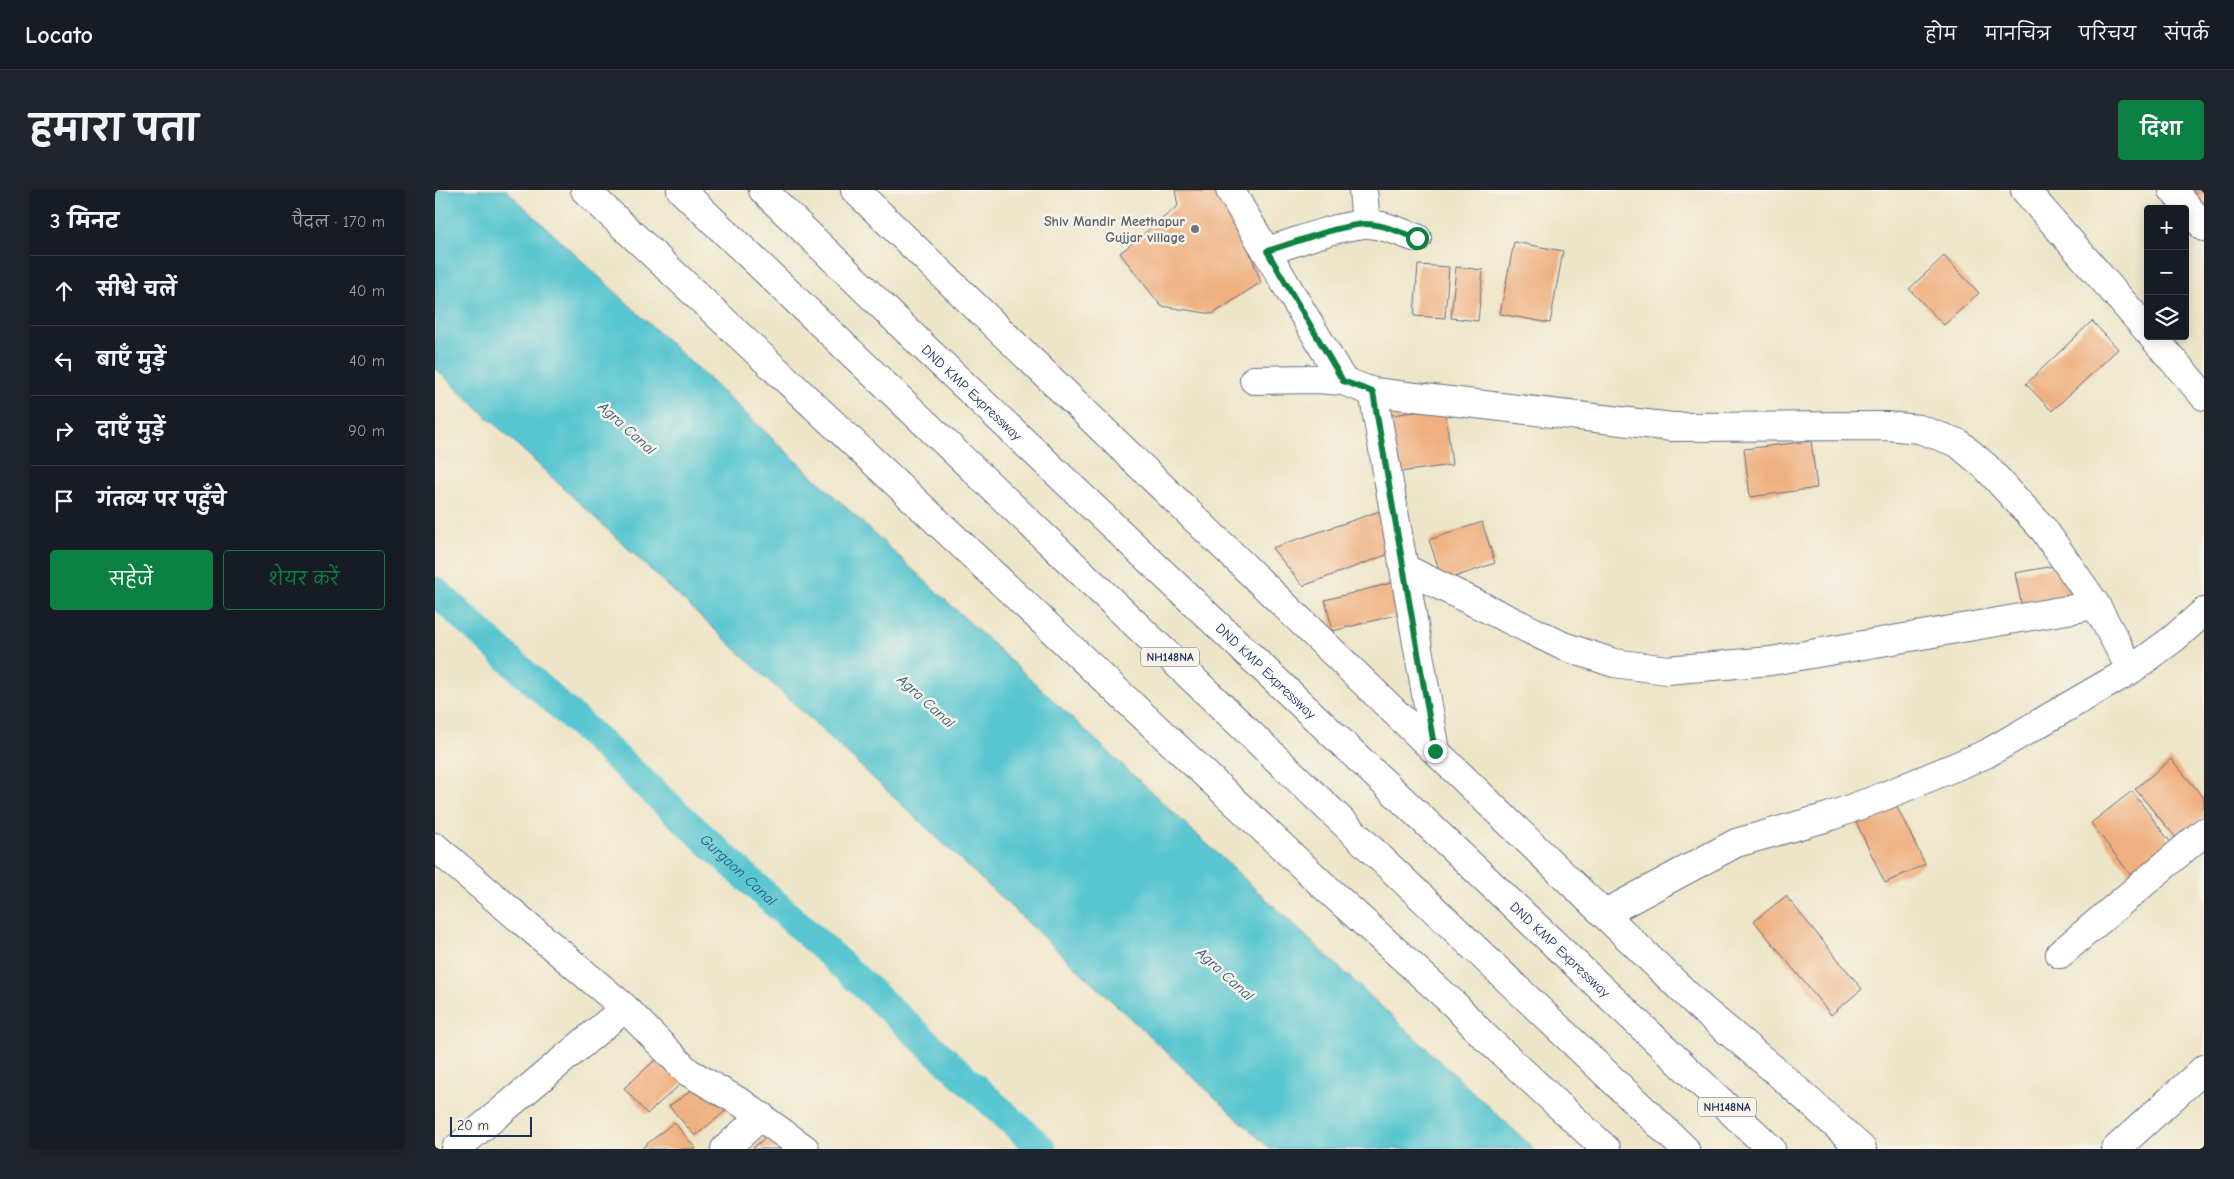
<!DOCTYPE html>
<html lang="hi">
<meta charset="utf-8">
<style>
:root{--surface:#171b24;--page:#20242c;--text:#f1f3f6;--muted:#9ea1a6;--line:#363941;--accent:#0b8043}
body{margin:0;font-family:"Comic Neue","Playpen Sans Deva",sans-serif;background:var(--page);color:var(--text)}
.controls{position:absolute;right:15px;top:15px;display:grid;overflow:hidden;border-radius:5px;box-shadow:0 2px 12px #0003}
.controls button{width:45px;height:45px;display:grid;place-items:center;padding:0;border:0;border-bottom:1px solid var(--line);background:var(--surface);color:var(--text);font:25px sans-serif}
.scale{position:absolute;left:15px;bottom:12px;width:82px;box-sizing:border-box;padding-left:5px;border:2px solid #1b2f5e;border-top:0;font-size:14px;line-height:18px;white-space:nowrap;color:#1b2f5e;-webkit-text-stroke:4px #f7f3e8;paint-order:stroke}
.stop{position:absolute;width:15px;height:15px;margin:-11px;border:4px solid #0b8043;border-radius:50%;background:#fff}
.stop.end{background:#0b8043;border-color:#fff;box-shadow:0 1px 5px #0008}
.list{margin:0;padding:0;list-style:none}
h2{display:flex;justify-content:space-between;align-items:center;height:65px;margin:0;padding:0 20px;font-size:21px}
h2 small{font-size:16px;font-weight:400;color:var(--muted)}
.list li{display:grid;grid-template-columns:32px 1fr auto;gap:15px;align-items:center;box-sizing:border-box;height:70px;padding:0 20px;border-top:1px solid var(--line)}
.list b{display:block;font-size:19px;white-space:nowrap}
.list em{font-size:16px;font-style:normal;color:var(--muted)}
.actions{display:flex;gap:10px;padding:15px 20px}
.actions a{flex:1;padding:11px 0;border:1px solid var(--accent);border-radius:5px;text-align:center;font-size:18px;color:var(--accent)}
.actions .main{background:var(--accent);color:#fff}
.icon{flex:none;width:28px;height:28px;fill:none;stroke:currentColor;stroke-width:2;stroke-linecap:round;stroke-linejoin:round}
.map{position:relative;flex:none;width:1769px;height:959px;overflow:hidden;border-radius:5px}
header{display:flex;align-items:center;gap:30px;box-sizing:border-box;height:70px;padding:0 25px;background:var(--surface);border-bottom:1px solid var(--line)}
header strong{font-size:24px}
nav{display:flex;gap:28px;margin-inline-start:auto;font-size:18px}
.intro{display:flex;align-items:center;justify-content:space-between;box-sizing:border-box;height:120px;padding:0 30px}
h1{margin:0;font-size:35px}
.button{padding:12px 22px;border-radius:5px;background:var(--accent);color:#fff;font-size:18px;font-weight:700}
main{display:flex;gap:30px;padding:0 30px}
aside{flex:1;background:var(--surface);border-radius:5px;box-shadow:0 2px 12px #0003}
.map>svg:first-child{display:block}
.water{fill:#59c6d0;stroke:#3a7a97}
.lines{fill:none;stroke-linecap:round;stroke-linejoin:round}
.canal{stroke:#59c6d0;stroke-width:29}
.building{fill:#efaf7e}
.minor-casing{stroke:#656f83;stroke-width:30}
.tertiary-casing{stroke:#656f83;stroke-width:30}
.trunk-casing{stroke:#656f83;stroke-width:30}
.minor{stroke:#fff;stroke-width:28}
.tertiary{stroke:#fff;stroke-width:28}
.trunk{stroke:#fff;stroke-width:28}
.route{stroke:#0b8043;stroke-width:6}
.worship-dot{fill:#6b7280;stroke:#f7f3e8;stroke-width:2}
.labels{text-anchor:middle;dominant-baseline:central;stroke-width:5;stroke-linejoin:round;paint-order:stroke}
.shield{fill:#f7f3e8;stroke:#5d6a87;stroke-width:1}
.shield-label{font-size:12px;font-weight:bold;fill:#1b2f5e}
.worship-label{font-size:14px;font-weight:bold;fill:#5b616d;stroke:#f7f3e8;text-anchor:end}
.street-label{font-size:14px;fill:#1b2f5e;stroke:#f7f3e8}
.water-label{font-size:15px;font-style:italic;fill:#2a557a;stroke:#f7f3e8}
</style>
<header>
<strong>Locato</strong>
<nav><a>होम</a><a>मानचित्र</a><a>परिचय</a><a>संपर्क</a></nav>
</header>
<div class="intro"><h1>हमारा पता</h1><a class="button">दिशा</a></div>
<main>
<aside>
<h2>3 मिनट<small>पैदल · 170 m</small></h2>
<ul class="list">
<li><svg class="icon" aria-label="ahead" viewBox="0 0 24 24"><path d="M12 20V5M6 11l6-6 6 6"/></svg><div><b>सीधे चलें</b></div><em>40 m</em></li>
<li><svg class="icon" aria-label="left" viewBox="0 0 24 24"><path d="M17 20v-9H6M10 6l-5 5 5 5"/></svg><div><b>बाएँ मुड़ें</b></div><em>40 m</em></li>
<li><svg class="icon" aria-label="right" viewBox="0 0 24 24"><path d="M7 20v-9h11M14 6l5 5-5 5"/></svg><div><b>दाएँ मुड़ें</b></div><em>90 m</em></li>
<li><svg class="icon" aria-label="arrive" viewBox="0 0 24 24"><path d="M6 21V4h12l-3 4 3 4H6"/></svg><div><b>गंतव्य पर पहुँचे</b></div></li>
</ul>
<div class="actions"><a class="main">सहेजें</a><a>शेयर करें</a></div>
</aside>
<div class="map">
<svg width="1769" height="959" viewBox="0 0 1769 959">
<rect width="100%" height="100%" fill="#f7f3e8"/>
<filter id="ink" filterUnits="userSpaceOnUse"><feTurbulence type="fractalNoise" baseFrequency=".02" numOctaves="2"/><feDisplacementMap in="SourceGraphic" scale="10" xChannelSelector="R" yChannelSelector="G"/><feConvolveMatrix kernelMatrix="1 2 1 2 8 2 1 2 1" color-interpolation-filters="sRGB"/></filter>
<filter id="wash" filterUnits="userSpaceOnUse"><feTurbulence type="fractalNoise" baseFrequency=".0096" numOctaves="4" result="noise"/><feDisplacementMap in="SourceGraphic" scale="20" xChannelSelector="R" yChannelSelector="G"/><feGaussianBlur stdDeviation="1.12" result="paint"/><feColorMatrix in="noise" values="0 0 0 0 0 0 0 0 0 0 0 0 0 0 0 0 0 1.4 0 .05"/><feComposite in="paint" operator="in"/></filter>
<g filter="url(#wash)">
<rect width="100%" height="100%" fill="#eee5c8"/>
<path class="water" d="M0,0h71l1028,959h-264l-835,-781z"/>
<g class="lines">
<path class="canal" id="s1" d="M0,401l607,558"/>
</g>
<g id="blocks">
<path class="building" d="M740,0h51l35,92 -48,32 -52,-8 -41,-53 58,-47z
M1759,0h10v28l-18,-21z
M1079,52l49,9 -13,72 -50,-9z
M1509,66l35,37 -35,32 -35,-36z
M983,75l31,2 -4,51 -31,-2z
M1021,77l27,3 -5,51 -27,-3z
M1657,131l26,28 -66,62 -26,-27z
M1010,218l7,57 -60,8 -8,-57z
M1376,251l6,47 -67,9 -6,-48z
M948,320l14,41 -94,35 -31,-38z
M1047,332l13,41 -52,18 -14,-41z
M1630,374l23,36 -65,12 -8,-39z
M964,391l8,31 -74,19 -8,-31z
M1736,569l33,39v18l-27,23 -42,-50z
M1697,601l45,60 -41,31 -45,-59z
M1460,613l30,61 -40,19 -29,-61z
M1351,706l76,93 -31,26 -77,-94z
M227,864l23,26 -38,34 -23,-26z
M267,893l31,22 -38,31 -26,-30z
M239,932l22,27h-55z
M334,944l14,15h-31z"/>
</g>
</g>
<g filter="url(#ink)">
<use href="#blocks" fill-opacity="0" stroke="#656f83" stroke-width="1"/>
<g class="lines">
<defs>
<path id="minor" d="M795,0l113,191
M928,0l3,34
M1590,0l123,141
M1738,0l31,37
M832,61c30,-9 66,-24 97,-27 17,-1 37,9 53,14
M1717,146l52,60
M819,190l62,-1 27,2 30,11 299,35 215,-1 32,3 39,14 28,24 58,63 52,75 35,65
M938,202l63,359
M969,378l159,78 51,17 53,7 104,-9 325,-56
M1169,724l132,-71 92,-26 49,-18 109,-45 145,-84 42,-31 31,-27
M1625,764l144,-122
M21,959l169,-141
M290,959l36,-33
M1681,959l88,-80"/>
<path id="tertiary" d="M150,0l739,696 131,119 27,29 124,115
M420,0l847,819 75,63 85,77
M0,657l190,161 63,64 55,32 62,45"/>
<g id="trunk">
<path d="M246,0l1004,959"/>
<path id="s2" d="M328,0l163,159 845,800"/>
</g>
</defs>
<use href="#minor" class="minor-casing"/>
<use href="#tertiary" class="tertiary-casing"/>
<use href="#trunk" class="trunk-casing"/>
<use href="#minor" class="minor"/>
<use href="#tertiary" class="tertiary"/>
<use href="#trunk" class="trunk"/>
</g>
</g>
<g class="lines" filter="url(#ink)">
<path class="route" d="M982,48c-16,-5 -36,-15 -53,-14 -31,3 -67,18 -97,27l76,130 30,11 62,359"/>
</g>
<circle class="worship-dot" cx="760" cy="39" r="5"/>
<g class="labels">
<g class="shield">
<rect x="706" y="457.5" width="58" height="19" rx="4"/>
<rect x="1263" y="907.5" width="58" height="19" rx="4"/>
</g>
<g class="shield-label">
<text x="735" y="467">NH148NA</text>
<text x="1292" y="917">NH148NA</text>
</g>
<g class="worship-label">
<text x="750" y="31">Shiv Mandir Meethapur<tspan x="750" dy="16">Gujjar village</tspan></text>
</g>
<g class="street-label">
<text stroke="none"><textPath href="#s2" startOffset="291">DND KMP Expressway</textPath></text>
<text stroke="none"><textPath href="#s2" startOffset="696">DND KMP Expressway</textPath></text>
<text stroke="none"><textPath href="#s2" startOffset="1101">DND KMP Expressway</textPath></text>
</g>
<g class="water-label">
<text transform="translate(192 238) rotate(42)">Agra Canal</text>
<text transform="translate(491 511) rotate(42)">Agra Canal</text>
<text stroke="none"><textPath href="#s1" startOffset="412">Gurgaon Canal</textPath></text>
<text transform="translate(790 784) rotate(42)">Agra Canal</text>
</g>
</g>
</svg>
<div class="controls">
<button>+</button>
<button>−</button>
<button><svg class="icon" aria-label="layers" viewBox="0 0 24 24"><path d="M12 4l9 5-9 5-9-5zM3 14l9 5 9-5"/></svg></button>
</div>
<div class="scale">20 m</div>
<div class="stop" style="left:982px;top:48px"></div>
<div class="stop end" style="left:1000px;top:561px"></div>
</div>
</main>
